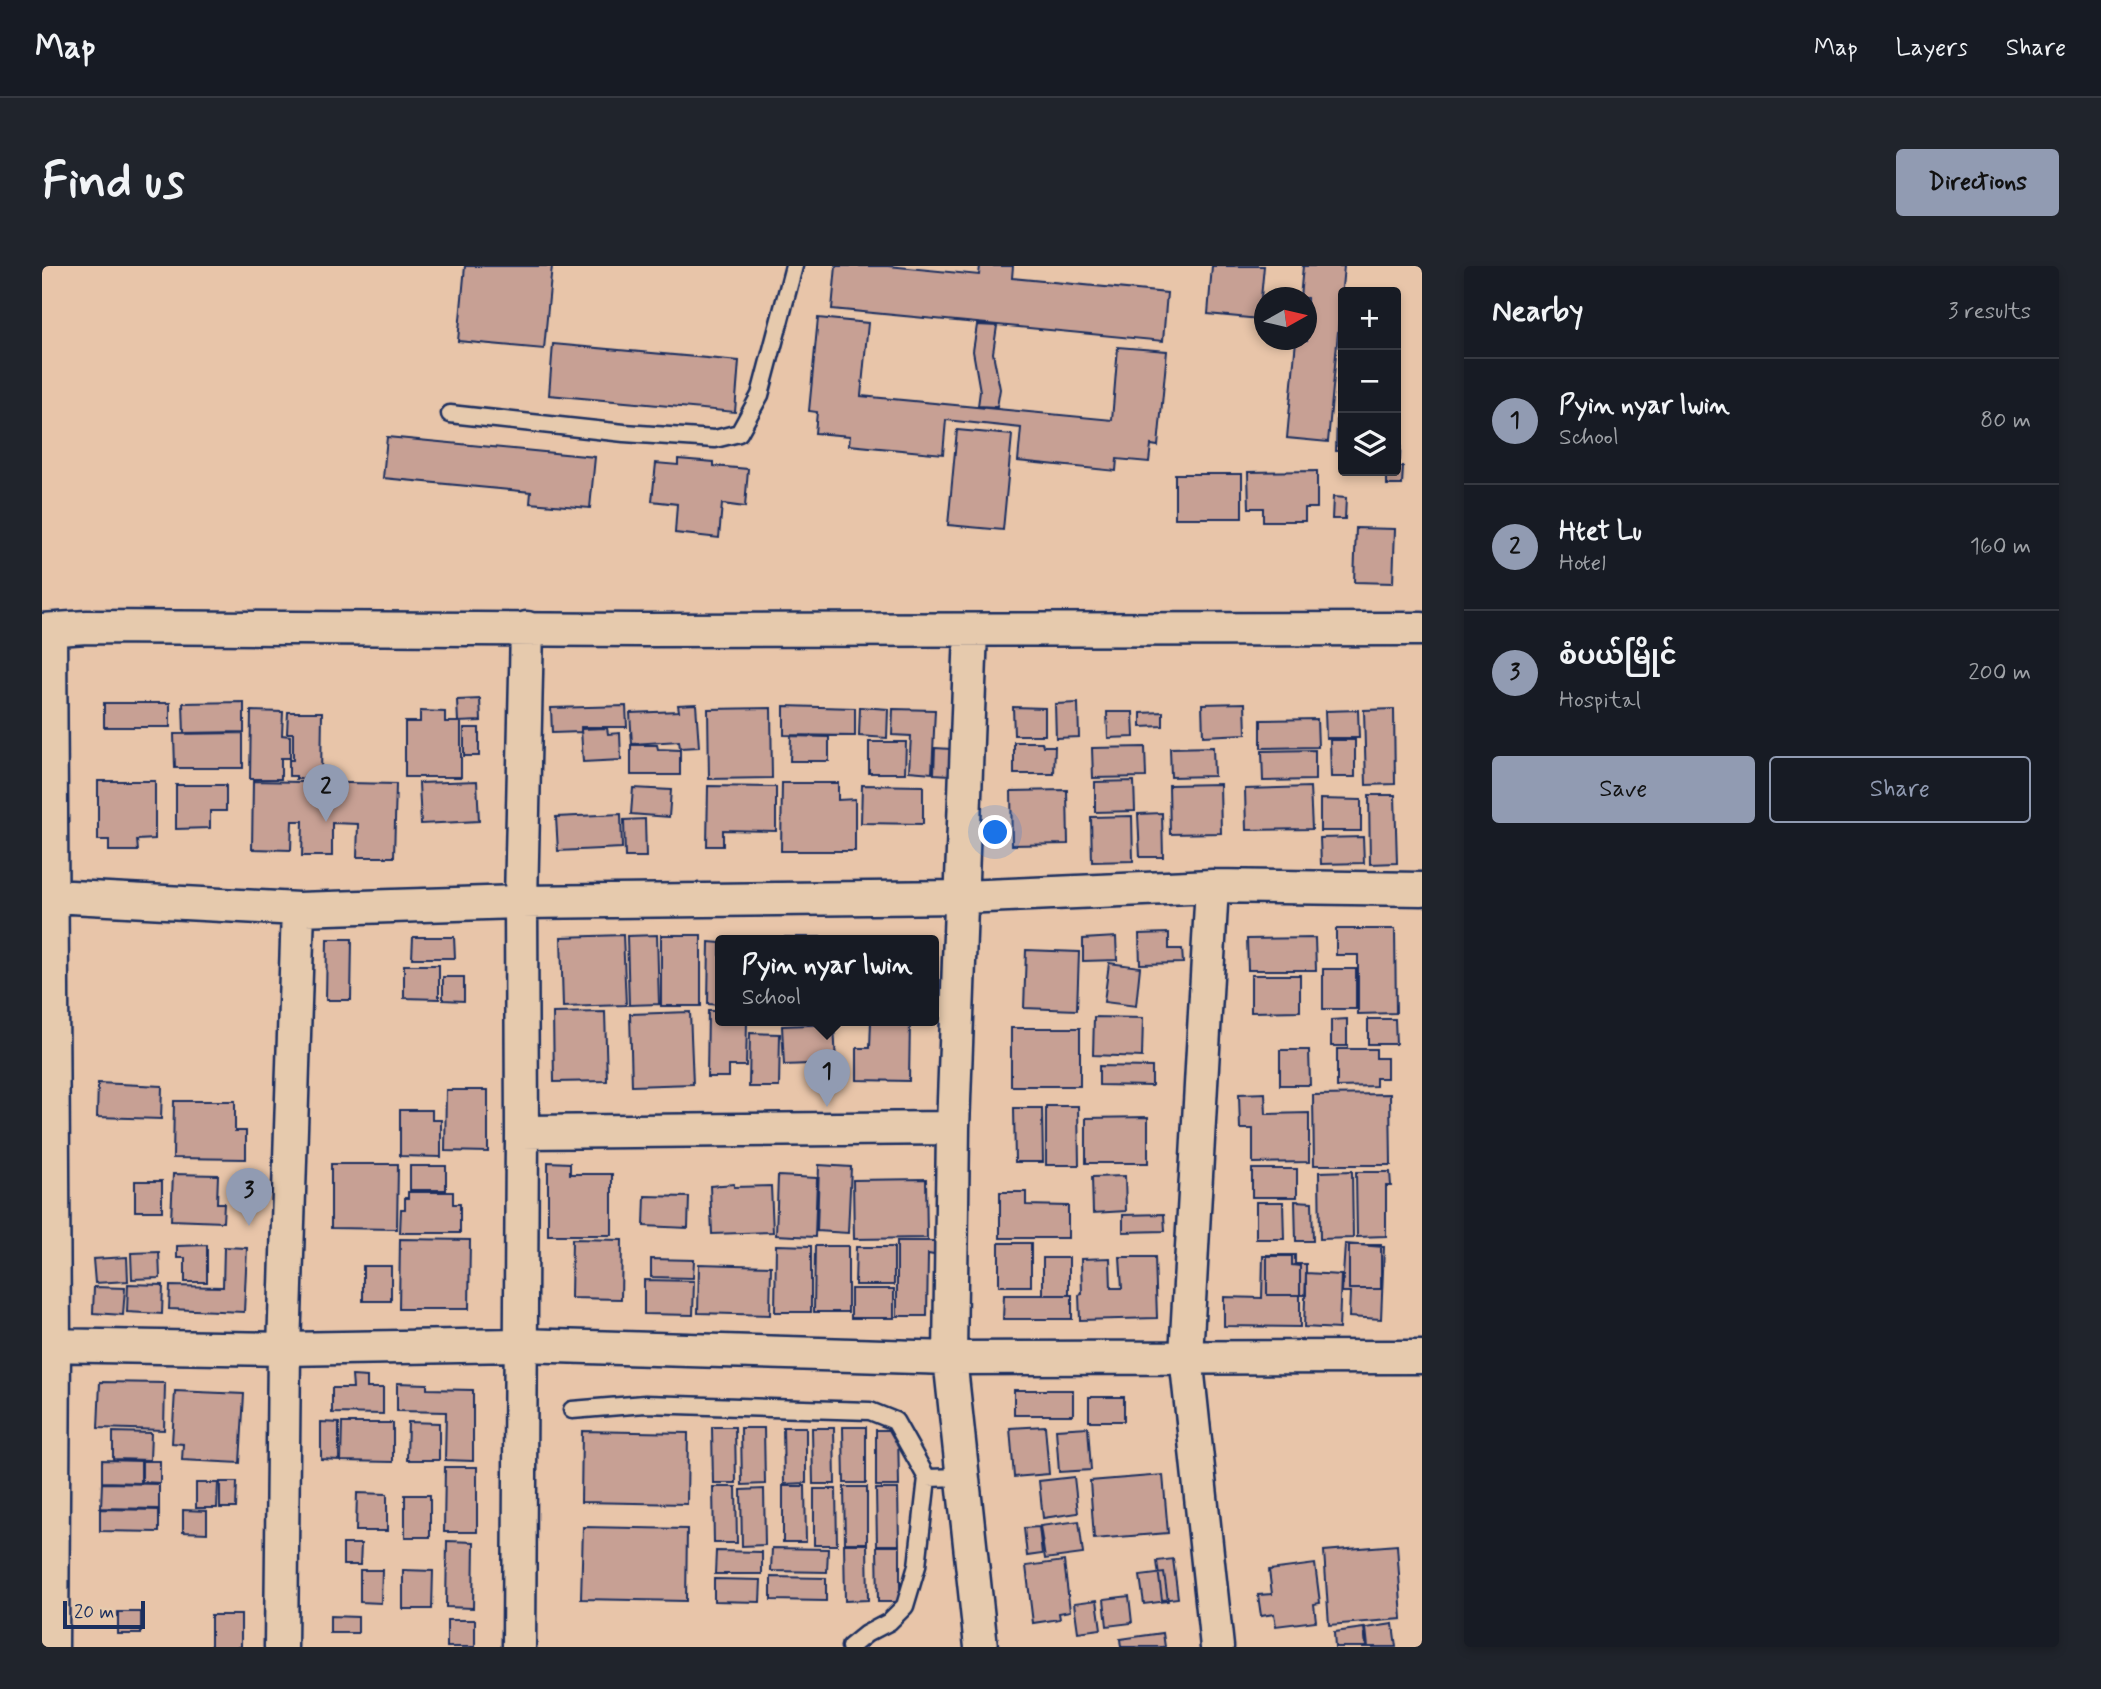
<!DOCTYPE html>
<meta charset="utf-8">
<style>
:root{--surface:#171b24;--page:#20242c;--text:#f1f3f6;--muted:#9ea1a6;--line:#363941;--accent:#919bb2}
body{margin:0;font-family:Mynerve,"Noto Sans Myanmar",sans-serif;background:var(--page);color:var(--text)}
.controls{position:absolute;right:21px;top:21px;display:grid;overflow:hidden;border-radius:7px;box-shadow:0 4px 10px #0003}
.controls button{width:63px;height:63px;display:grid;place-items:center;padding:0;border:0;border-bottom:2px solid var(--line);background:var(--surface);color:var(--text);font:35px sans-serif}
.compass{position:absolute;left:1212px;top:21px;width:63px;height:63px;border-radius:50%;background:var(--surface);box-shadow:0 4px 10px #0003;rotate:82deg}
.scale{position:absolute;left:21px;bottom:18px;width:82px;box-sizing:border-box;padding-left:7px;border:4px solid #1b2f5e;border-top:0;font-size:19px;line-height:24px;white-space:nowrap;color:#1b2f5e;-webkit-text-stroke:5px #e6caad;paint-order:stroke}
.you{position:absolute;left:954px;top:567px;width:24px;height:24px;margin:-18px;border:5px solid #fff;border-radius:50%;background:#1a73e8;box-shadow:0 0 0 10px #1a73e833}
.badge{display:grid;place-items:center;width:46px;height:46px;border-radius:50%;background:var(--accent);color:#111;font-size:23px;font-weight:700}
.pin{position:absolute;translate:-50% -58px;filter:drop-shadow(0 2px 4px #0008)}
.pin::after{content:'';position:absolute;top:37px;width:24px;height:21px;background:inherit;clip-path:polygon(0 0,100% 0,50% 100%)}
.popup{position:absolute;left:673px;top:669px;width:224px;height:91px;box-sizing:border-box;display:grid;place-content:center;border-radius:7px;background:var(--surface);filter:drop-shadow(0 2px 5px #0005);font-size:23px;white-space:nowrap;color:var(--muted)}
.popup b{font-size:26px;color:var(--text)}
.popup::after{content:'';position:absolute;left:50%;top:100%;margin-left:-14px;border:14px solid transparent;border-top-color:var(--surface)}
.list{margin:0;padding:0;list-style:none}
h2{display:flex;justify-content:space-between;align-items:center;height:91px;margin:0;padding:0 28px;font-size:30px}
h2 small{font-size:23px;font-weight:400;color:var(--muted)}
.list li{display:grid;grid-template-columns:46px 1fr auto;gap:21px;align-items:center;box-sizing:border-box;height:126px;padding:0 28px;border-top:2px solid var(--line)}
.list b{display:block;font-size:26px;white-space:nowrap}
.list p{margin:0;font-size:23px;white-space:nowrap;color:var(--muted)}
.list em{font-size:23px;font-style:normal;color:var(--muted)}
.actions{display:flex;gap:14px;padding:21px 28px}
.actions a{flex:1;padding:16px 0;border:2px solid var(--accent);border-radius:7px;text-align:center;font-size:24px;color:var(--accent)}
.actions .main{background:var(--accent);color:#111}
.icon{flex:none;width:38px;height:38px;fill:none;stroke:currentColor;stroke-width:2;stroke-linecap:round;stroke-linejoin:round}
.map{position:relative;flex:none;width:1380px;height:1381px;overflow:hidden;border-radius:7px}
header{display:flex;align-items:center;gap:42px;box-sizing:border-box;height:98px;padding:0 35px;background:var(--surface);border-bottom:2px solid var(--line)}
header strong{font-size:33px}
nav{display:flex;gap:38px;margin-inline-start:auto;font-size:24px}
.intro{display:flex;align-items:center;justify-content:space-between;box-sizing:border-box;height:168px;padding:0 42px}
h1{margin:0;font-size:49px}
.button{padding:18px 32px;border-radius:7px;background:var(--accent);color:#111;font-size:24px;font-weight:700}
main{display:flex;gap:42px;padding:0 42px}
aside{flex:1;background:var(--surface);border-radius:7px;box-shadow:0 4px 10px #0003}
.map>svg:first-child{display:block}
.building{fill:#c7a094;stroke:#1b2f5e;stroke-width:2}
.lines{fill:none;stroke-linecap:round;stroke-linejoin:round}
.service-casing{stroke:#1b2f5e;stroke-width:21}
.minor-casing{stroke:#1b2f5e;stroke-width:37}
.service{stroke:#e6caad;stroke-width:16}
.minor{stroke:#e6caad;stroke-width:32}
</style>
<header>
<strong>Map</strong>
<nav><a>Map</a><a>Layers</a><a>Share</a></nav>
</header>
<div class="intro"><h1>Find us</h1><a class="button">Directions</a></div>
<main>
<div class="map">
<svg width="1380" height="1381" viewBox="0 0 1380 1381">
<rect width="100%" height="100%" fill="#e8c5a9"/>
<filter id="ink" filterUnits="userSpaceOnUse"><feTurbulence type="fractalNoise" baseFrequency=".0143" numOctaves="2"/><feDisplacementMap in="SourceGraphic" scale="14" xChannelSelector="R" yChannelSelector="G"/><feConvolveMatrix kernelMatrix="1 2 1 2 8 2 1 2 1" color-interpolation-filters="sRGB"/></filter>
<g filter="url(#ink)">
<path class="building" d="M423,0h87l-8,83 -86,-8z
M794,0h52l91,9 1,-9h33l-1,12 155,15 -4,48 -331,-32z
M1170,0h52l-5,53 -51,-5z
M1261,0h41l-16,176 -41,-4 9,-98h11v-42h-7z
M776,52l50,5 -7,73 251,24 6,-73 49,4 -9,95 -7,-1 -2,17 -32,-3 -1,12 -98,-10 3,-33 -75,-8 -3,34 -94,-9 1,-9 -35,-3 2,-21 -8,-1z
M935,59l20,1 -4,27 7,36 -3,18 -19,-1 2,-15 -7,-40z
M511,78l186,17 -4,51 -186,-17z
M1295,152h6v33h-7z
M915,164l55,5 -9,95 -55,-5z
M1354,164h5l-1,30 -4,-1z
M345,171l208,20 -5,51 -60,-5 1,-11 -148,-14z
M636,193l36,3v4l34,3 -3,38 -23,-3 -3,34 -44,-5 2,-29 -25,-3 4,-38 22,2z
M1354,201h7l-1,18h-15v-14h9z
M1275,205v37h-12v13h-42v-13h-14l-1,-36z
M1133,208h67v44h-67z
M1291,231l13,1 -1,21h-13z
M1314,262l39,1 -2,54 -39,-1z
M438,433l1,22 -23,1 -1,-22z
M202,436v30l-60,1 -1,-30z
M62,437h66v24h-66z
M1036,437l1,34 -23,1 -1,-34z
M1203,437l1,31 -43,2 -1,-32z
M654,438l3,43 -19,1 -1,-7 -47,3 -2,-31 49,-2 -1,-6z
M584,440l1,21h-46v5l-29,1 -1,-25z
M742,440l71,2v28l-71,-1z
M818,441l28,2 -1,29 -28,-2z
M971,441l32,1v27h-31z
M729,442l1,70 -63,1 -1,-70z
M851,443l42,1 -3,63 -23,-2 2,-35 -19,-1z
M1352,443l1,75 -29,1 -2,-75z
M1316,444l1,28h-33l-1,-27z
M209,445l32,1 -1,23 8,1v22h-9v21h-31z
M378,445l25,1v10h16v55h-56v-55h15z
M246,446h34l-1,67h-25v-3h-7v-16h4v-27h-6z
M1065,446h26l1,25 -26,1z
M1121,446v14l-22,1v-14z
M1275,453l1,28 -57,1v-28z
M422,462h15v28h-15z
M565,462l1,6 12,-1 1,27 -38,2 -2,-33z
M201,467v35h-68l-1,-34z
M749,470l38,1v24h-39z
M1288,474h25v37h-24z
M827,476h37l-1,31h-36z
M972,476h28l1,4h12l-1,28h-40z
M589,479h26l1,4 22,1v25h-49z
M1103,481l1,30 -53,1 -1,-30z
M1171,481l1,29 -43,1 -1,-29z
M893,482l16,1 -1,26 -16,-1z
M1273,484v30l-52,1 -1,-30z
M56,515h57v58l-18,1 1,11h-29v-11h-11z
M211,515l143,3 -2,73h-37l1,-33 -26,-1v33h-30l1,-35h-11l-1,29 -39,-1z
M435,515l2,40 -58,3 -2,-41z
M1092,515l1,30 -40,1v-30z
M740,517h56v17l17,-1v52h-74z
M1178,518l1,49 -51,1 -1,-49z
M134,519h50v26h-16v17l-34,1z
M820,519l61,1v38l-62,-1z
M666,520l68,1v44l-53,-1v16h-16z
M1268,521l2,42 -66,1 -1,-41z
M591,522l38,2 -2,27 -38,-3z
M1025,524l1,54 -56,1 -1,-54z
M1327,529h26l2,68 -27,1z
M1278,533l41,1v31h-41z
M1120,547l1,44h-23l-2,-43z
M579,548l1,34 -64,3 -2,-34z
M1090,550l1,45 -41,1 -1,-45z
M603,553l1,38h-21l-1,-37z
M1321,571l1,26 -43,1 -1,-26z
M1294,663h59l1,84 -38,1v-59h-22z
M1127,667v16h13l1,14 -43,1 -1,-30z
M581,669l3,70 -63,2 -2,-70z
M615,669l2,69 -30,1 -2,-69z
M619,669h40v71h-40z
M371,671h41l1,21h-43z
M737,671h45v4h-45z
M1074,671l1,23 -34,1v-22z
M1273,672l1,32h-68l-1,-31z
M285,673h25l-1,61h-25z
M667,676l11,1v62l-12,-1z
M984,684l53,2 -2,58 -53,-2z
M1067,697l31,4 -4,39 -32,-4z
M362,699h35v34l-35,-1z
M1281,703h33v40h-33z
M1209,709h49v36l-49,1z
M401,711h21v24l-21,-1z
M666,745h12v10h27l-1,45h-17v11h-22z
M563,746l2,69 -53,1 -1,-69z
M648,746l3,72 -61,2 -2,-72z
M1052,751l49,1 -1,39 -49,-2z
M1305,753v27h-16v-26z
M1326,753h27l1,25h-28z
M829,755h39l-1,60 -52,-1v-32h13z
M792,758l2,39 -52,2 -2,-39z
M969,762h69v58h-69z
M708,767l30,1 -1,53h-30z
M1295,783h39v9h11v20h-11v8l-39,1z
M1238,784h29l1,35h-30z
M1057,800l53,1v19l-53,-1z
M56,817l64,3 -1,33 -64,-2z
M404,824h42v62l-43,-1z
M1223,827l1,21 43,-1v49l-56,1v-34h-13l-1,-35z
M1348,828l1,71h-77l-1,-70z
M132,835h61v30h11v28l-73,-1z
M1004,840h32l1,59h-33z
M972,842h28l1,54h-28z
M358,844h32v10h9v37l-41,-1z
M1106,851v46h-62v-45z
M506,896l22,1v11h42v61h-64z
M289,898h67l-1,65 -66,-1z
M777,899l32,2 -3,66 -31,-2z
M368,900h36v24h-36z
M1210,903h45v28h-45z
M1310,905l1,67 -33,1 -1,-67z
M1314,906h34l1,14h-5v50l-29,1z
M131,908l45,1 -1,28h7l-1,19 -52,-2z
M736,910l39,2 -2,59 -39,-2z
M1083,910l1,35 -33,2 -1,-36z
M884,913l1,59 -73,1 -1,-59z
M93,915h27v30h-27z
M692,918v3l37,-1 2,46 -61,2 -2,-48z
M366,926h45v12h7v29h-60l1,-24h4v-11h3z
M958,926h26v13l42,1v32h-68z
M603,930l44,1 -1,31 -44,-2z
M1253,935l17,1 1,39h-17z
M1214,936h27l1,37h-28z
M1122,948l1,17 -42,1v-17z
M358,973l70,1 -1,69h-70z
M530,973l50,1 -1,59 -50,-1z
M855,975h37v14l-6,-1 -1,62h-30z
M957,977h32v43h-32z
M1303,978l39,3 -3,72 -32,-2 1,-25h-8z
M165,979v37h-22v-24h-8v-12z
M734,979l35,1v66h-36z
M1307,979h32v44h-32z
M773,980h33v66h-34z
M182,981l23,1 -3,64 -75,-3 1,-23 53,1z
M814,981h38v38h-39z
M117,986l1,26 -28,1 -1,-26z
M1225,989h28v9h11v31h-39z
M1221,990h29v9l8,1v61l-76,-1v-29l38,1z
M85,991l1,24 -33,2 -2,-24z
M1078,991h35l2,61 -77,2 -1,-25 3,-1 -1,-35 29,-1 1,30h11z
M1001,992h26v37h-26z
M609,993l43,1 -1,18 -42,-1z
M657,998l72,2 -1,49 -72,-2z
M321,1000h28v35h-28z
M1264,1007l35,2 -2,54 -35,-2z
M602,1014l50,1 -1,34 -49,-1z
M86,1018l35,1 -1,29 -35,-2z
M52,1021l31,1 -2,27 -30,-2z
M809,1023h43v29h-43z
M962,1029h68v24h-69z
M310,1110l15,1v11h16v26l-51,-1v-25h21z
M58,1116l65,1 -1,47 -66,-2z
M355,1117l30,1v5l46,1v71l-28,-1 1,-48 -49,-1z
M972,1124h59v25h-59z
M133,1125l69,3 -4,69 -58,-3 1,-16 -11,-1z
M1047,1131h35v24h-35z
M279,1156l18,1v37l-18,-1z
M366,1156l31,1v37h-32z
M300,1157h51v39l-52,-1z
M1003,1160l4,48 -35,3 -4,-49z
M670,1161h23l1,56h-23z
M741,1161h23v56l-22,1z
M801,1161h23v56h-22z
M1046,1161l3,43 -32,2 -3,-43z
M699,1162h23l1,56 -23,1z
M770,1162h22l1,56h-22z
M834,1164h22l1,56h-23z
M540,1165l106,2 -1,71 -106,-2z
M71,1166l38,1 -1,27 -37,-1z
M60,1194l39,1v22l-39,-1z
M100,1195h18v22l-18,-1z
M403,1201h32v65h-33z
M1121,1209l5,58 -74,6 -4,-58z
M1032,1211l4,36 -35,5 -4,-37z
M178,1216h17l-1,26h-16z
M60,1217l57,1v25l-58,-1z
M154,1217h22l-1,25h-21z
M741,1220h22l1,56h-23z
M671,1221h23l1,56h-23z
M802,1221h23v56h-22z
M722,1223l1,56 -23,1 -1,-56z
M772,1223h22l1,56h-23z
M834,1223h22l1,56h-22z
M315,1227l30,1v37h-31z
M363,1229h25v42h-25z
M58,1243l59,1v22l-59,-1z
M141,1244l24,1v22l-24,-1z
M1037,1255l4,33 -38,5 -5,-33z
M541,1261l104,2 -1,72 -105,-2z
M997,1261l3,27 -15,2 -3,-28z
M405,1275l27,1 -1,66 -27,-1z
M301,1278h18l-1,21h-17z
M802,1278h23l1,56 -23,1z
M1355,1279l5,74 -73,6 -5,-74z
M835,1280h23v56h-22z
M730,1282l56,1 -1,23 -56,-1z
M674,1285l46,1v22h-47z
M1131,1293l5,39 -16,2 -5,-39z
M1022,1295l6,50 -11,2 1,6 -27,4 -7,-57z
M1273,1298l5,39 -6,1 2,17 -40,5 -2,-12 -13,2 -3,-21 14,-1 -3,-24z
M318,1304h22l-1,33 -21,-1z
M361,1304l30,1 -1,38h-29z
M1122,1307l4,28 -24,3 -4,-28z
M729,1311l55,1v23l-55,-1z
M672,1313l47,1 -1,22 -46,-1z
M1087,1330l3,27 -25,3 -3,-27z
M1055,1334l4,29 -23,3 -4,-29z
M76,1346h23v22h-23z
M169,1349h30v32h-30z
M288,1350l28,1v16h-28z
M405,1354h28v27h-28z
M1351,1358l3,23h-28l-2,-19z
M1322,1362l2,19h-31l-1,-15z
M1121,1367l2,14h-44l-1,-8z"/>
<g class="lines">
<defs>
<path id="service" d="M408,148l174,19 91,6 24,-6 21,-38 34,-129
M530,1144l73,-6 225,7 25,10 32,57 35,-1
M808,1381l16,-13 23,-12 16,-16 12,-40 10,-88"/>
<path id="minor" d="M0,364l45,-3 553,3 782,-1
M8,364l4,716 -2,301
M929,364l-18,498 -3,230 31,289
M1170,620l-26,470 31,291
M10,630l246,13 223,-7 441,-5 250,-11 210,3
M480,866l431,-4
M0,1079l242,4 237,-4 429,13 472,-1
M239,1381l3,-298 14,-440
M477,1381l3,-515 -1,-230 6,-274"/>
</defs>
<use href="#service" class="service-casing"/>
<use href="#minor" class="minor-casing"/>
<use href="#service" class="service"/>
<use href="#minor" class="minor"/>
</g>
</g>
</svg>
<div class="controls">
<button>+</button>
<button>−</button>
<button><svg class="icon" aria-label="layers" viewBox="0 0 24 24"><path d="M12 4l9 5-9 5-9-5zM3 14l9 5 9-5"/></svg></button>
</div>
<svg class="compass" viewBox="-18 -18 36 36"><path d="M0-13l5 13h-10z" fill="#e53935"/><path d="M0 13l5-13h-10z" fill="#9ea1a6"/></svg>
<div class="scale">20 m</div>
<div class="you"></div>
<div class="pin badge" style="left:785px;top:841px">1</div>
<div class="popup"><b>Pyin nyar lwin</b>School</div>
<div class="pin badge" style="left:284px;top:556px">2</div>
<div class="pin badge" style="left:207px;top:960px">3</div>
</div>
<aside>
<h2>Nearby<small>3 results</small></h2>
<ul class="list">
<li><span class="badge">1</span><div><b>Pyin nyar lwin</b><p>School</p></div><em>80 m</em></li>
<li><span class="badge">2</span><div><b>Htet Lu</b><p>Hotel</p></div><em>160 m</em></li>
<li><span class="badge">3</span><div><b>စံပယ်မြိုင်</b><p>Hospital</p></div><em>200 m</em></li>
</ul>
<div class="actions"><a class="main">Save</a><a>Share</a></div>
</aside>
</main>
